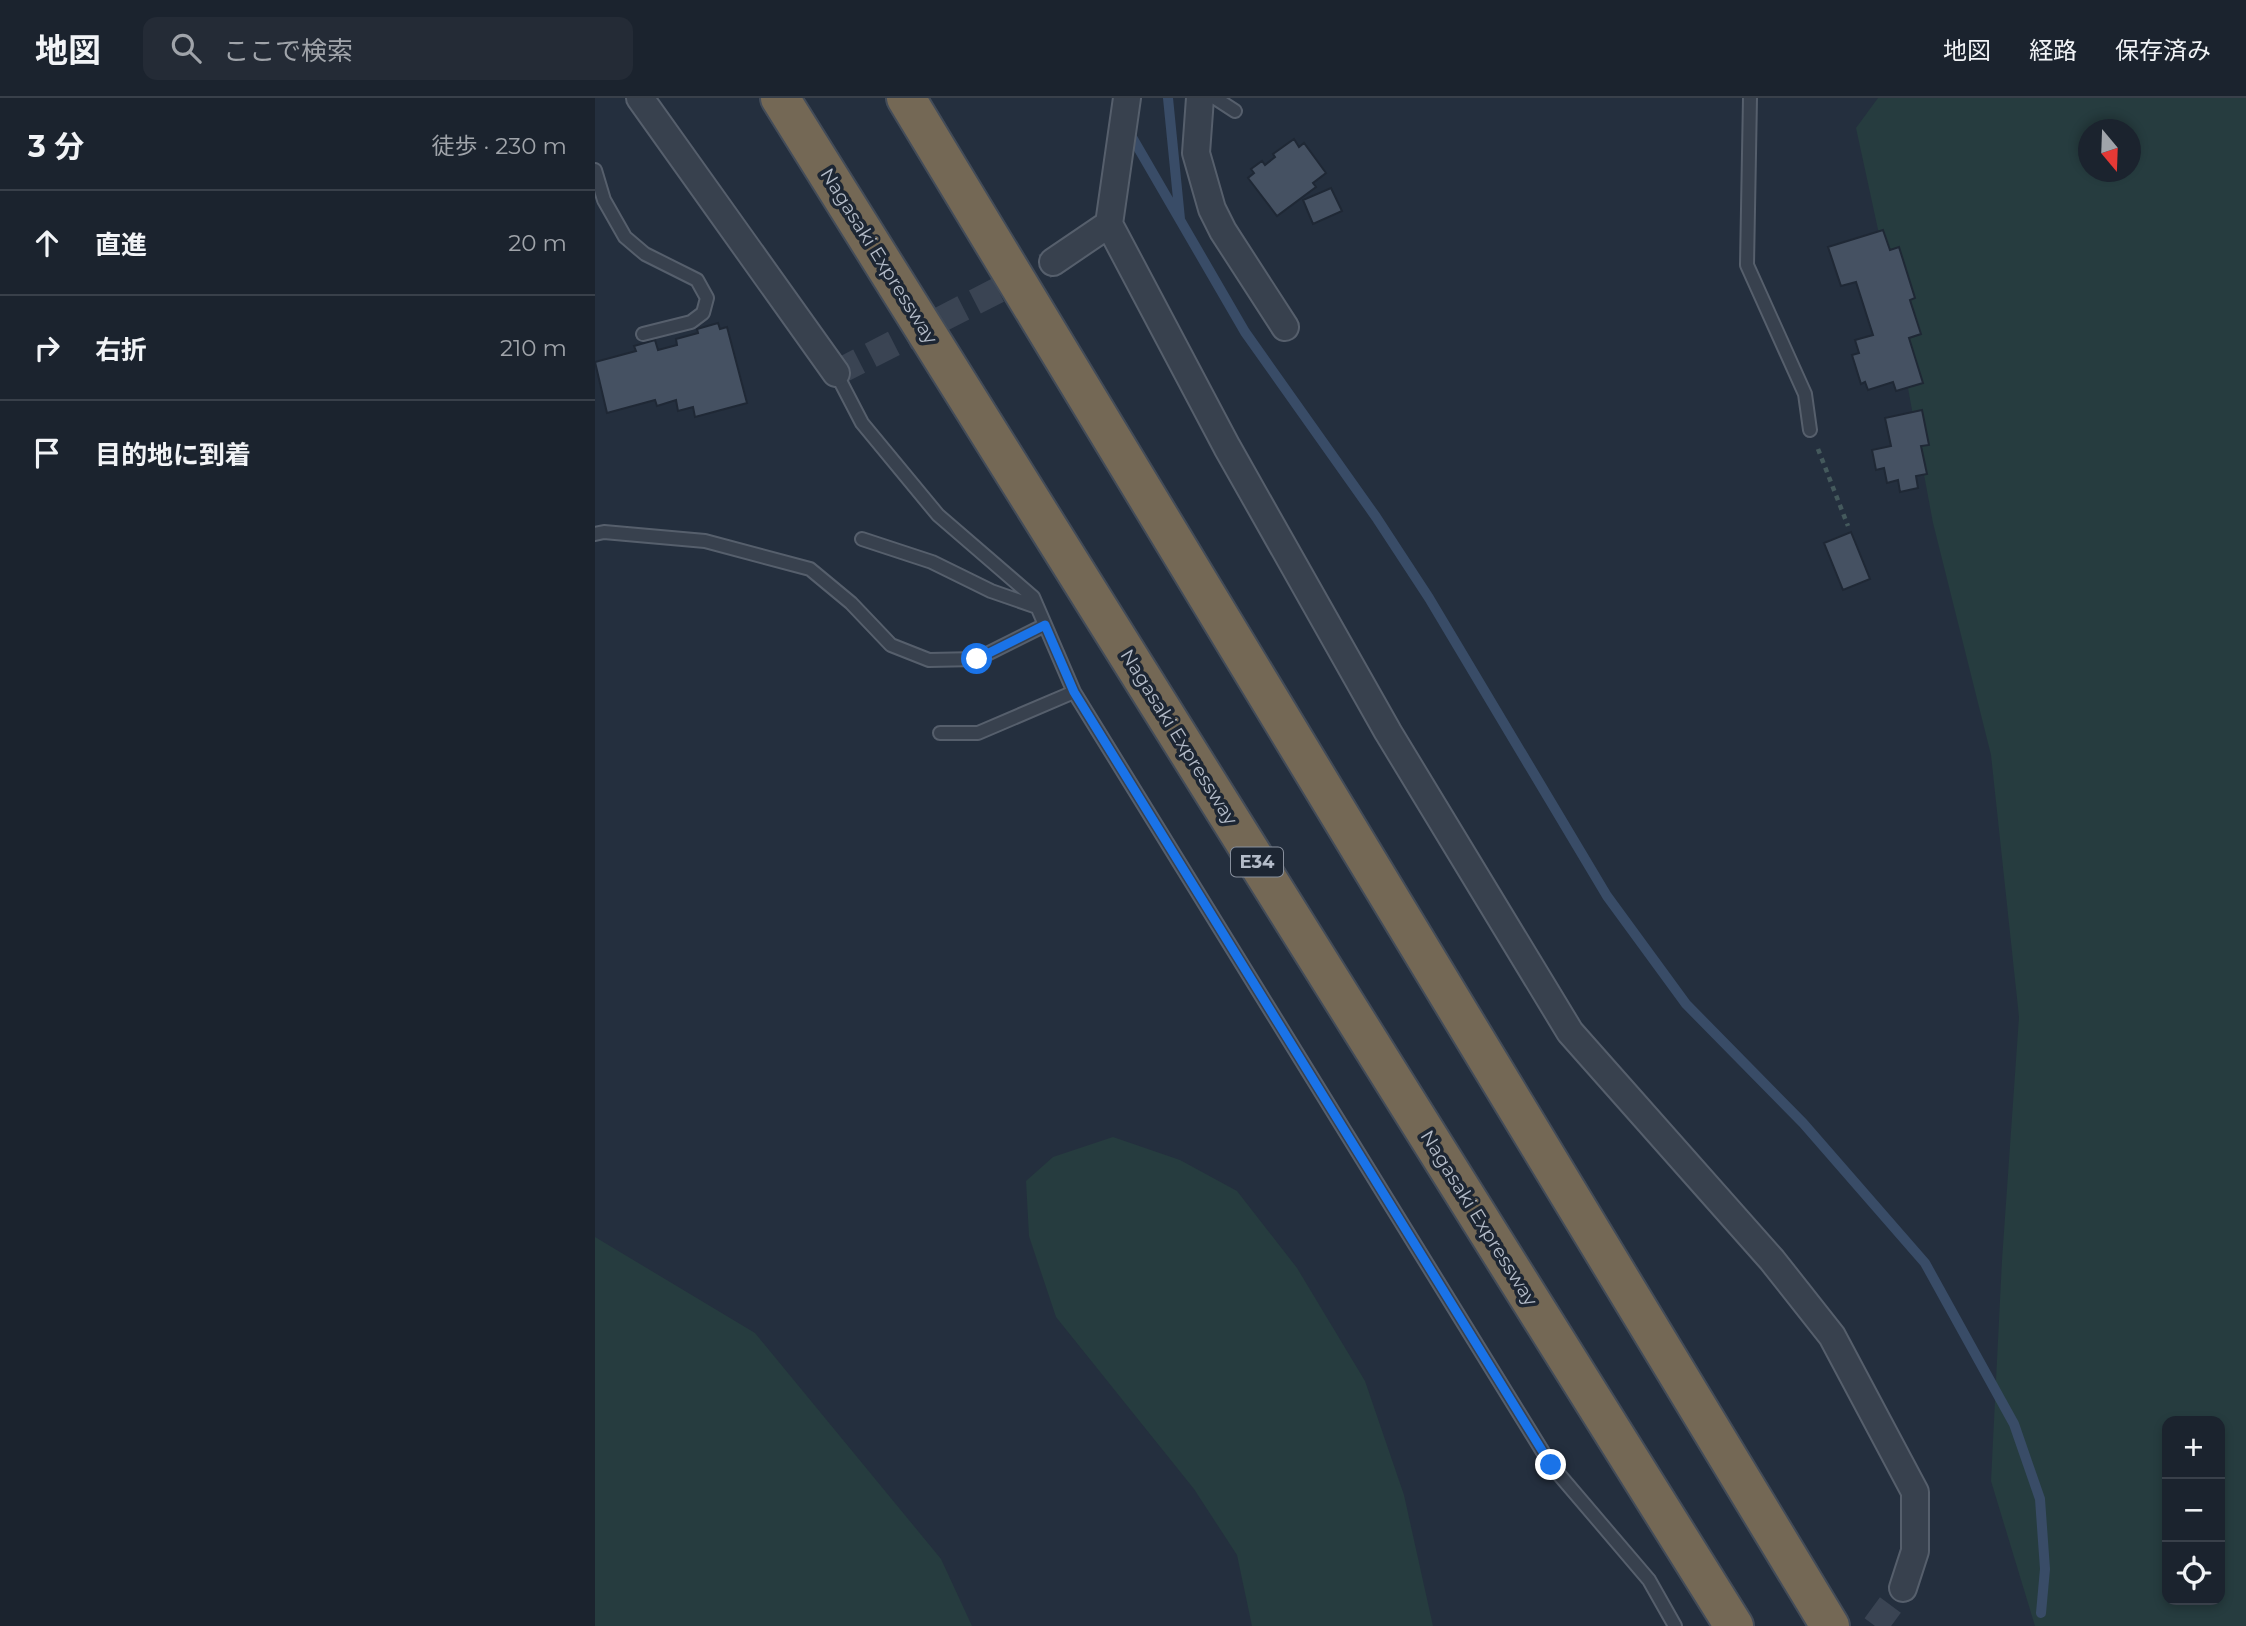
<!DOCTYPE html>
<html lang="ja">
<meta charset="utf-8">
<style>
:root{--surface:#1b232e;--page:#242b36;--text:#f1f3f6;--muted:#a0a4aa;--line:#39404a}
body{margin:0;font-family:Montserrat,"Noto Sans JP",sans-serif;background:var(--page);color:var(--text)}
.controls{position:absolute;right:21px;bottom:21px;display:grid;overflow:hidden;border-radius:14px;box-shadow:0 4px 10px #0003}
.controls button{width:63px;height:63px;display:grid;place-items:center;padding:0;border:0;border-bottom:2px solid var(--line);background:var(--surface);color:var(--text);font:35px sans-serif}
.compass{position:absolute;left:1483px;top:21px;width:63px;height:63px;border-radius:50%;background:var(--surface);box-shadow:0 4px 10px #0003;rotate:161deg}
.stop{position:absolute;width:21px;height:21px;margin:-16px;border:5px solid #1a73e8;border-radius:50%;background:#fff}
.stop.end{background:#1a73e8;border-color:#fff;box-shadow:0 2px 7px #0008}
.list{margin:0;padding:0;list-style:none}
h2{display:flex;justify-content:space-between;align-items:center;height:91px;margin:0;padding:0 28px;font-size:30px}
h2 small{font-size:23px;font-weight:400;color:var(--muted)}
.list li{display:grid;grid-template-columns:46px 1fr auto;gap:21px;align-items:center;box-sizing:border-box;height:105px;padding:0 28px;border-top:2px solid var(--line)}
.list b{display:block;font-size:26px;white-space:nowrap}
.list em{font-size:23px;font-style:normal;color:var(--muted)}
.icon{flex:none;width:38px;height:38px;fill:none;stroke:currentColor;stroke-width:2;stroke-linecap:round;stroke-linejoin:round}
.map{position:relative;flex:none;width:1651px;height:1528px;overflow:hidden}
header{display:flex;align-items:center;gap:42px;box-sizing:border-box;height:98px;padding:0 35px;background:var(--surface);border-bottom:2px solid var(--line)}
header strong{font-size:33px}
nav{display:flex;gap:38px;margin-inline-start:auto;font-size:24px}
.search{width:490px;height:63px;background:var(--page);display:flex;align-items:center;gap:18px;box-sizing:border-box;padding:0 24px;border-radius:14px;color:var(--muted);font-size:26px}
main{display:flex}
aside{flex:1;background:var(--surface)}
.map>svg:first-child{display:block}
.green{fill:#263c3f;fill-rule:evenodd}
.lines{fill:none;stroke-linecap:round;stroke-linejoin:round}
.stream{stroke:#394c67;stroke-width:10}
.building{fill:#455162;stroke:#1f2835;stroke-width:2}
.street-tunnel{stroke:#3a4453;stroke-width:26;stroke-dasharray:26 13;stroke-linecap:butt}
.lane-casing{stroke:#565f6c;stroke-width:16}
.street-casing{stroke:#565f6c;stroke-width:30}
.highway-casing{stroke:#434c59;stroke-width:42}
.path{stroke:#44595c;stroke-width:4.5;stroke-dasharray:5 5;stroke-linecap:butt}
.lane{stroke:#38414e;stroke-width:12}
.street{stroke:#38414e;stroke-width:26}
.highway{stroke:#746855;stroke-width:38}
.route{stroke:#1a73e8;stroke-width:9}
.labels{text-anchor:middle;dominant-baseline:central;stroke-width:7;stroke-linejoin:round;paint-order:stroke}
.shield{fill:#1d2633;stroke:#878f9c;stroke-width:2}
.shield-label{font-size:18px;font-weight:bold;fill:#b4bcc9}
.street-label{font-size:19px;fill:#b4bcc9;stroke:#1d2633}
</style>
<header>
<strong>地図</strong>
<div class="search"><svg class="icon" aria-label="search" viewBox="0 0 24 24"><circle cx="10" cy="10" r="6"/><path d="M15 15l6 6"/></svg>ここで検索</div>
<nav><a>地図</a><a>経路</a><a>保存済み</a></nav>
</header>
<main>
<aside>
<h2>3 分<small>徒歩 · 230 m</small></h2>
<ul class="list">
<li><svg class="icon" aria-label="ahead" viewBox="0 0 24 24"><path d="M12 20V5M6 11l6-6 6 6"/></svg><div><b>直進</b></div><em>20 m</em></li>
<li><svg class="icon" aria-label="right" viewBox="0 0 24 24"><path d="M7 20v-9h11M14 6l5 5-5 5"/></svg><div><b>右折</b></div><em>210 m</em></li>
<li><svg class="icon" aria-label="arrive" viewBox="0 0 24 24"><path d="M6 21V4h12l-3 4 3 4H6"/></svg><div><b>目的地に到着</b></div></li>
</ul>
</aside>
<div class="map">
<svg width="1651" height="1528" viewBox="0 0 1651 1528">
<rect width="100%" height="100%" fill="#242f3e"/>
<path class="green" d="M1283,0h368v1528h-211l-44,-145 11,-221 17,-243 -28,-262 -58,-232 -51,-275 -26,-120zM1493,32h42v42h-42zM1572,1323h53v179h-53z
M518,1039l67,23 57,31 60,77 68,113 39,114 29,131h-181l-15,-71 -43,-66 -138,-172 -27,-81 -3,-55 27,-24z
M0,1139l160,96 186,226 31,67h-377z"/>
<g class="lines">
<path class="stream" d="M573,0l12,121
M534,34l116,200 131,185 53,81 178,298 79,108 117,119 122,140 89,161 26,75 5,70 -4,44"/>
</g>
<path class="building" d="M699,41l5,8 5,-4 22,30 -13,10 3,4 -39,29 -29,-38 6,-5 -3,-4 11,-8 3,4 10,-8 -2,-3z
M736,90l11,23 -29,13 -10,-24z
M1288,132l7,20 9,-3 16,51 -5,2 11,34 -12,4 14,45 -27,8 -3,-9 -25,8 -3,-8 -4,2 -9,-29 7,-2 -4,-13 18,-5 -17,-53 -15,4 -13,-39z
M123,225l2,6 7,-2 20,76 -52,14 -2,-10 -15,4 -2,-11 -19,6 -2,-6 -48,13 -12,-51 41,-11 -2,-5 21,-6 3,10 19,-5 -1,-6 22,-6 -1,-4z
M1327,312l7,35 -8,1 6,28 -11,2 2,12 -18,4 -2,-12 -11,3 -3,-15 -8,2 -4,-20 19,-4 -6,-28z
M1256,434l19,47 -27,11 -19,-47z"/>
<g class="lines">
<path class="street-tunnel" d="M241,275l217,-111
M1280,1528l28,-38"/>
<defs>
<path id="lane" d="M620,0l20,13
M1155,0l-3,167 58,129 5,36
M0,72l9,30 21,37 20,17 52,26 10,18 -4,15 -12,9 -48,12
M241,275l26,50 76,92 95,82 41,95 477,773 98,115 26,46
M0,436l9,-2 101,9 105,28 41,34 40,42 38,15 48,-1 68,-34
M267,441l70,23 59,29 46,16
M345,635h38l96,-41"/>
<path id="street" d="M45,0l196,275
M532,0l-18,126 118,223 161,285 182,300 202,228 60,76 83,156v59l-12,37
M605,0l-4,55 16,56 11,22 62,96
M458,164l56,-38"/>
<path id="highway" d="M185,0l954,1528
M311,0l924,1528"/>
</defs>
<use href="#lane" class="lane-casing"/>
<use href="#street" class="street-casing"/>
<use href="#highway" class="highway-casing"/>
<path class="path" d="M1223,351l30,77"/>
<use href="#lane" class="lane"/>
<use href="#street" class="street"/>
<use href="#highway" class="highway"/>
</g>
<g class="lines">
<path class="route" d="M382,561l68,-34 29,67 477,773"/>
</g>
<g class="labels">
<rect class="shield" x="636" y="749.5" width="52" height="29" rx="5"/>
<g class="shield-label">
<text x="662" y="764">E34</text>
</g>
<g class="street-label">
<text transform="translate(284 158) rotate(58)">Nagasaki Expressway</text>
<text transform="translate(584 639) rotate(58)">Nagasaki Expressway</text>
<text transform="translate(884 1120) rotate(58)">Nagasaki Expressway</text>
</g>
</g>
</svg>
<div class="controls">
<button>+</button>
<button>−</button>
<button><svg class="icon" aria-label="locate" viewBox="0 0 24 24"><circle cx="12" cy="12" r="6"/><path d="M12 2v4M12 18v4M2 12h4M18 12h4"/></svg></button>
</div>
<svg class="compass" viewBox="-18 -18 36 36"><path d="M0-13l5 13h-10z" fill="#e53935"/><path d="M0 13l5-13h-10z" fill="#a0a4aa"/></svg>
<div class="stop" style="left:382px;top:561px"></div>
<div class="stop end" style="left:956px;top:1367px"></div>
</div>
</main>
